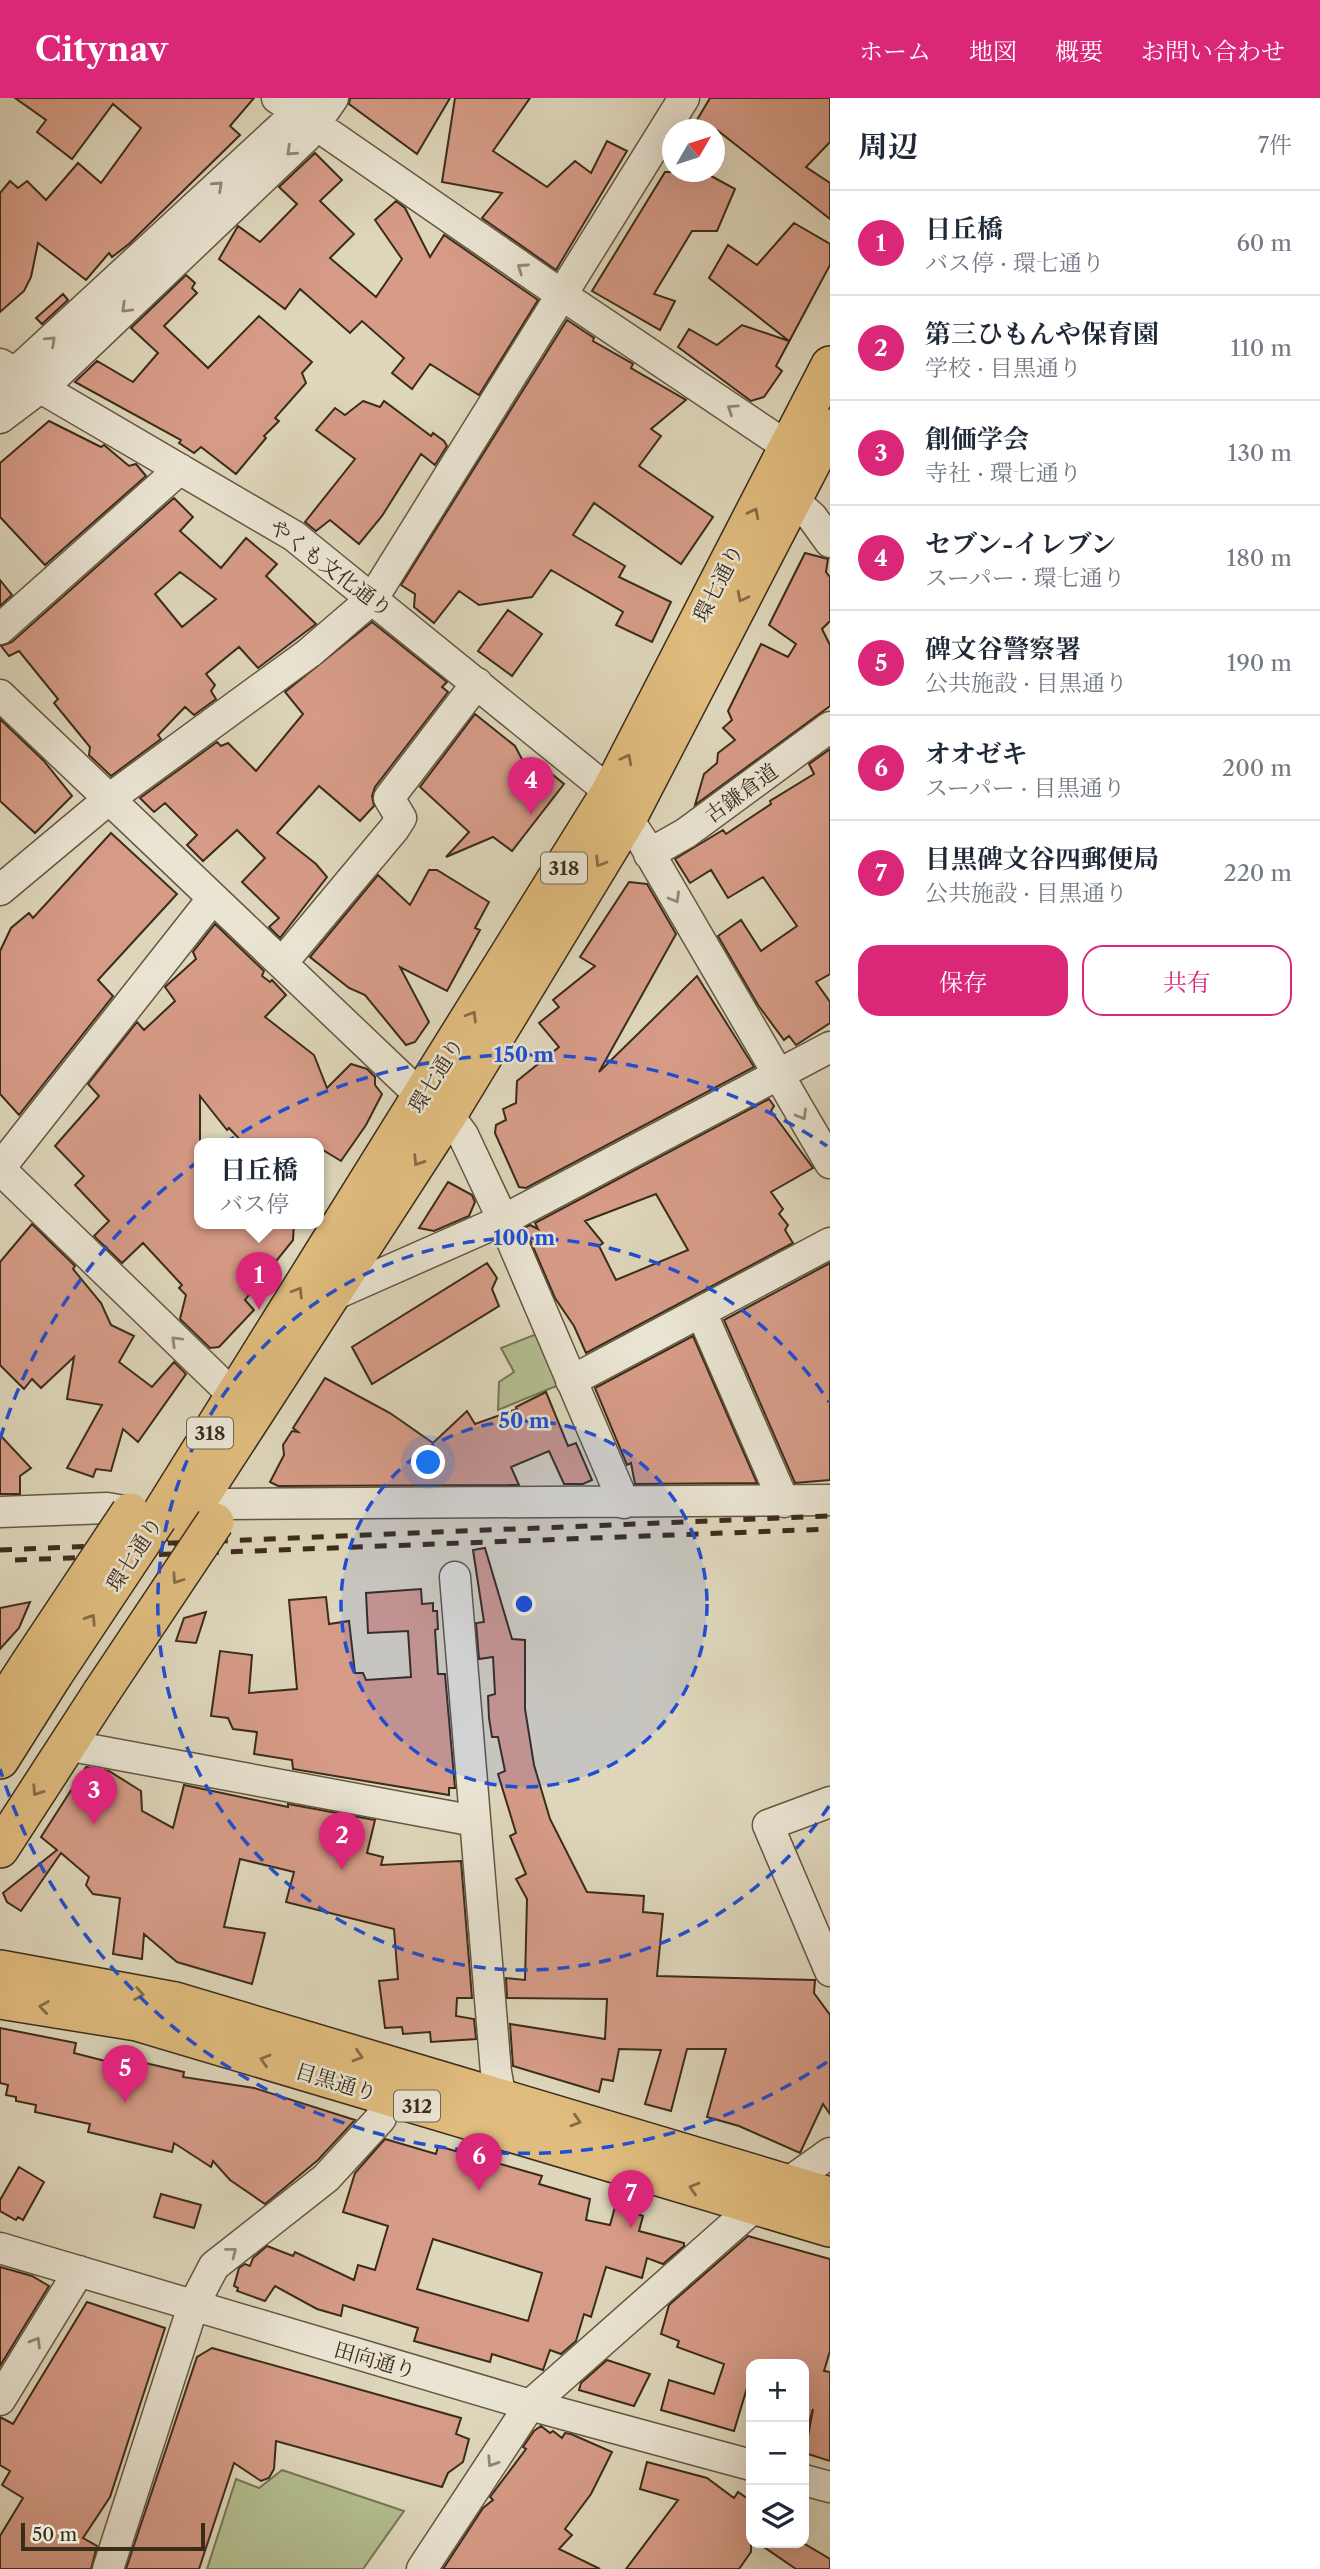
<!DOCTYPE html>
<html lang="ja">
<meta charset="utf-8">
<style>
:root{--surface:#fff;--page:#f6f6f7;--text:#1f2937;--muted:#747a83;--line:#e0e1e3;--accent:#db2777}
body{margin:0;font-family:"Libre Caslon Text","Noto Serif JP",serif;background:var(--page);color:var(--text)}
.controls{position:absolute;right:21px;bottom:21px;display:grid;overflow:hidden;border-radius:14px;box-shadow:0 7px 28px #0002}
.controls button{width:63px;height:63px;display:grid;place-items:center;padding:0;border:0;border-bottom:2px solid var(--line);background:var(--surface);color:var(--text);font:35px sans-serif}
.compass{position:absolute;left:662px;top:21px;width:63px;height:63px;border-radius:50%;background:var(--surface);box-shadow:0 7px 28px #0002;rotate:51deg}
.scale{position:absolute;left:21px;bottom:18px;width:184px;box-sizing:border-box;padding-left:7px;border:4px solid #3a2c1a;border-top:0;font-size:19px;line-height:24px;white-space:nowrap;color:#3a2c1a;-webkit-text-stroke:5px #eae5d3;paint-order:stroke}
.you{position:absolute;left:429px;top:1365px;width:24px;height:24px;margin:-18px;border:5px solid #fff;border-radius:50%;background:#1a73e8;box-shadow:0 0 0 10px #1a73e833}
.badge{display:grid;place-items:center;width:46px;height:46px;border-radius:50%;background:var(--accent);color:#fff;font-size:23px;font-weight:700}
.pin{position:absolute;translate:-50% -58px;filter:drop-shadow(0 2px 4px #0008)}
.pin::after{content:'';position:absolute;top:37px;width:24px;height:21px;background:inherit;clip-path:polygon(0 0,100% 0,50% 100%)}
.popup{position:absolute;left:194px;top:1040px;width:130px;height:91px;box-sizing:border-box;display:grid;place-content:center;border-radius:14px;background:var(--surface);filter:drop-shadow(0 2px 5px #0005);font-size:23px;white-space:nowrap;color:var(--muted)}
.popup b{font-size:26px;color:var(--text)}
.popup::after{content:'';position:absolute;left:50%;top:100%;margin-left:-14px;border:14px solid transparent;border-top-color:var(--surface)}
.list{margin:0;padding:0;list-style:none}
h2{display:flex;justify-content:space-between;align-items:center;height:91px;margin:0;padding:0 28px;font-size:30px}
h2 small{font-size:23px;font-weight:400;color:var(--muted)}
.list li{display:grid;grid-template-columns:46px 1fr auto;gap:21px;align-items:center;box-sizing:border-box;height:105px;padding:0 28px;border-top:2px solid var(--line)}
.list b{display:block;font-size:26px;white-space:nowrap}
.list p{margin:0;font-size:23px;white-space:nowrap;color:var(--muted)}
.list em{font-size:23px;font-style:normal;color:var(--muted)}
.actions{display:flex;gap:14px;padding:21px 28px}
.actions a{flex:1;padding:16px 0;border:2px solid var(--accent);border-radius:21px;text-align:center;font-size:24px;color:var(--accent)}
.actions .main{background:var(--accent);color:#fff}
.icon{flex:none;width:38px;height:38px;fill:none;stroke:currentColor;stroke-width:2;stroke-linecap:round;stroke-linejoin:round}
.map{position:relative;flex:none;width:830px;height:2471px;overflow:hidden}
header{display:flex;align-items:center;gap:42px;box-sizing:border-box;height:98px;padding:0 35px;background:var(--accent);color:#fff}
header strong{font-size:33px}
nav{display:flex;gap:38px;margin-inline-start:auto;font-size:24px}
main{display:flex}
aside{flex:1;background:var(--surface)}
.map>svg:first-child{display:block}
.green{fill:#b3be90;stroke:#767555;stroke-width:2}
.building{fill:#d79c88;stroke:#3a2c1a;stroke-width:2;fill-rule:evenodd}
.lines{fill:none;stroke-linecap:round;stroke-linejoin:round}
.minor-casing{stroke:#635742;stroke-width:33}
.major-casing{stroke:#3a2c1a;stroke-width:40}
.minor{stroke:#eae5d3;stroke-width:30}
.major{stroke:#e0bc7e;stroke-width:37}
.rail{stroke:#3a2c1a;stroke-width:5;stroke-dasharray:12 12;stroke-linecap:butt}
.major-bridge-casing{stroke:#3a2c1a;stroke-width:40;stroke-linecap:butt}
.major-bridge{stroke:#e0bc7e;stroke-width:37}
.oneway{stroke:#928876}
.oneway2{stroke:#856d47}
.ring{fill:none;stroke:#1d4ed8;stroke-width:3.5;stroke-dasharray:12 9}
.labels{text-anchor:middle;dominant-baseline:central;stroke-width:5;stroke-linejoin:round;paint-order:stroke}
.shield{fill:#eae5d3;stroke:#6f6452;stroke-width:2}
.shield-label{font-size:19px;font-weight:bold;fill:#3a2c1a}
.street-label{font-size:21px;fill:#3a2c1a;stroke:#eae5d3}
.centre{fill:#1d4ed8;stroke:#eae5d3;stroke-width:3.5}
.ring-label{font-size:21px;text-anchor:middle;font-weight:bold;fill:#1d4ed8;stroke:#eae5d3;stroke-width:5;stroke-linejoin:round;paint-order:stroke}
</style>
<header>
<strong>Citynav</strong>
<nav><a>ホーム</a><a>地図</a><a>概要</a><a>お問い合わせ</a></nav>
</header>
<main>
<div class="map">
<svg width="830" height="2471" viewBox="0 0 830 2471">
<rect width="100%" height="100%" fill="#dfd7bc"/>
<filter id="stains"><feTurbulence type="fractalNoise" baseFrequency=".00286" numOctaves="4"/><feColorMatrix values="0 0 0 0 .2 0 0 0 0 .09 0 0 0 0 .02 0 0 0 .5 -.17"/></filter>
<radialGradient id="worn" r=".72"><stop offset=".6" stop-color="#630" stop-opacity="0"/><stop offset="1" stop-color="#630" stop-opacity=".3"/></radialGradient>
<path class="green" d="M534,1237l11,3 21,44 -68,28 1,-28 15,-10 -13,-24z
M282,2372l122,41 -41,58h-156l29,-90 23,9z"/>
<path class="building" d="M15,0h239l-24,28 10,9 -111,109 -17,13 -3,-4 -23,27 -48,-37 -7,34 -7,14 -24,21v-119l10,-12 8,7 9,-7 19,19 32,-37 23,20 40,-55 -28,-24 -41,55 -35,-27 9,-12z
M350,0h100l-33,56 -68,-50z
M455,0h75l-37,53 54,36 28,-26 16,12 16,-32 20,10 -71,119 -74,-52 20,-25 -60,-11z
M710,0h120v44l-24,25 24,16v36l-113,-89h-26z
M315,55l27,27 -22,21 34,33 -24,24 46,39 26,-38 -27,-39 21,-19 9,7 25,49 14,-22 94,65 -59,95 -49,-31 -18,25 -20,-16 12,-15 -42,-37 -12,12 -50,-44 -15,20 -66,-50 19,-33 22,16 37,-38 -18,-17z
M665,74h39l31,17 -18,42h-25l-38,63 21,7 -15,29 -68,-39z
M794,125l36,21v21l-54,101 6,5 -18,26 -13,4 -73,-54 11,-18 28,16 25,-20 47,16 -80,-63 19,-33 29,20z
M186,177l9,8 -3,5 5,5 -33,33 44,42 51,-52 53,46 -10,11 4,10 -31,35 4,3 -15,15 2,2 -30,36 -35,-27 -7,6 -15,-10 2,-3 -106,-58 22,-21 36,21 25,-29 -27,-25z
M63,196l5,6 -26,24 -6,-6z
M567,222l27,18 -1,3 40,23 -2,4 55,32 -35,29 10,7 -22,30 74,51 -32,47 -87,-61 -21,32 52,31 -6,11 52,25 -19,40 -36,-17 7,-13 -72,-42 -19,27 -53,8 -20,-14 -25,32 -20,-16 1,-13 -14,-9z
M363,303l17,6 4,-6 47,35 2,-3 11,8 3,5 -12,19 -14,-11 -39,62 -23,28 -29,-24 -14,11 -11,-9 50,-63 -39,-29 19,-22 10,7z
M49,323l52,26 3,-2 25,21 7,-2 10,12 -101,89 -45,-48v-54z
M174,400l19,19 -13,14 41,37 25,-30 31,26 -11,12 50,48 -58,44 -19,-21 -33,27 9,11 -4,6 5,8 -22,16 -9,-8 -27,28 3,4 -50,37 -22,-21 1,-8 -36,-44 4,-4 -39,-48 -10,5 -8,-10 11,-4zM180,474l36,27 -34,28 -27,-33z
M805,455l23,6 -2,13 4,5v44l-8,8 8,16v61l-135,99 9,-31 13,-11 1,-10 17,-13 -12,-12 9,-8 -4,-9 33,-67 27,13 8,-13 -27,-19z
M0,482l12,15 -12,11z
M508,512l34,24 -30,42 -34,-25z
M372,524l75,60 -5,5 6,5 -73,95 -3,9 2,10 -14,15 -41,-35 -42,47 39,31 11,13 -47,61 -11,-11 10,-9 -37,-36 23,-24 -28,-28 -34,31 -16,-16 10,-10 -32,-32 -11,9 -14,-14 77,-56 4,4 7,-3 28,28 47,-57 -18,-22z
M475,616l40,32 18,34 10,-13 21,17 -52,67 -19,-14 -47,20 23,-25 -49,-45z
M0,621l44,42 28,35 -37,37 -35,-32z
M830,651v225l-14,8 14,20v21l-34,22 -7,-9 -5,4 -26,-35 -40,-69 23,-16 20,31 36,-25 -34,-49 -35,21 -17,-28 -21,13 -15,-24 48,-29 3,4 45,-30 -1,-3 44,-27 -5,-10z
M111,735l66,61 -79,86 15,16 -94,119 -19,-21v-143l11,-23 18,-15 4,5z
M429,772h8l52,32 -14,26 5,2 -33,61 -47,-24 29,55 -14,20 -9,3 -41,-50 -16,-7 -39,-31 68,-82 32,30z
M629,784l18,2 29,50 -77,138 98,-96 57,91 -228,121 -7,-1 -24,-54 1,-8 10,-5 -3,-11 13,-6 1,-22 42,-34 -20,-24 20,-16 -6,-7 42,-34 -15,-9z
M215,826l49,47 -2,5 8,6 2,-2 14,15 -21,22 49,38 13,33 24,-24 16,5 8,8v8l7,9 -16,31 -25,36 -23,-14v-3h-74l-15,-16 -2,2 -27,-34v128h94l-1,16 -48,60 9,10 -35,37 -9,1 -30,-29 6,-24 -7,-7 3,-3 -39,-42 -21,20 -28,-27 15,-15 -34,-36 9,-9 -29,-30 44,-50 -11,-12 49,-62 7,8 31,-29 -10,-14 31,-28 -3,-7z
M769,1001l5,7 -3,5 42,57 -42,24 12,17 -4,5 9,11 -3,5 8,13 -207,110 -12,-27 -19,-28 -30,-70 5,-3 8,4 -3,-6zM656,1096l32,56 -72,30 -17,-34 4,-3 -18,-22z
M448,1084l24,13 3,7 -6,14 -35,15 -15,-3z
M32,1126l43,42 -2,3 28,34 10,22 23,11 -15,26 33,25 22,-25 12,12 -48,68 -15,-13 -12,42 -15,-2 -3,8 -26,-9 35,-63 -35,-6 7,-42 -33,31 -9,-9 -8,10 -24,-24v-103z
M487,1165l10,15 -5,11 7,17 -127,78 -20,-37z
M830,1165v217l-35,3 -71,-163z
M693,1238l64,147 -122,1 -4,-21 -4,2 -32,-77z
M325,1280l65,35 43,30 34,-32 8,13 42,-15 -1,-2 30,-15 22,54 8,-3 16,37 -9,4h-19l-15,-33 -38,16 8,18 -241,1 -8,-4 14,-27 -1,-10 9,-14 6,1 -5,-4z
M0,1337l31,33 -11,8v18h-20z
M485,1450l27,91 13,1v69l9,56 16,54 37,73 57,4 -1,16 20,2 -6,62 158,4 -1,13 16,22v99l-7,-10 -23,49 -61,-27 -32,-9 19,-68h-39l-16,62 -26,-7 16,-54 -42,-1 -6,32 -11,-2 -3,13 -86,-26 -3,-42 95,15 2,-40 -100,-1 -1,-20 19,2 2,-81 -11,-20 10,-5 -16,-38 6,-3 -18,-59 7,-3 -7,-34h-6l-3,-19 -1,-22 7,-2 -2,-37 -14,2 -3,-36 8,-1 -11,-72z
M421,1491l1,15 11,-1v8h4l1,18 -3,1 3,44h7l10,114h-6v7l-156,-26 -1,-9 -38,-6 3,-22 -24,-3 -5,-11 -17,-2 9,-65 32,4 -3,38 48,-4 -8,-89 37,-3 3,27 20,-3 6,52h8l3,7 45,-3 -3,-46 -40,2 -2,-40z
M30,1504l-11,26 -19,21v-41z
M206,1514l-10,31 -20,-2 8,-23z
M86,1669l23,4 32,20 1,20 31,17 11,-43 104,22v-3l87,16 -8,33 16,4 -2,8 80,-4 11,137h-15l-1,18 18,3 2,20 -45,3 -1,-10 -27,2 -1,-7 -17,1 -6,-47 19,-2 -4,-50 -108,-27 8,-30 -54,-13 -16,68 41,6 -13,51 -75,-22 -33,-28 -2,25 -29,-5 7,-56 -27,-4 -7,-9 3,-8 -28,-24 -40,58 -14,-9 -4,-9 54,-43 -16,-13z
M0,1930l76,15 -2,10 39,10 2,-7 69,16 -1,5 71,11 101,32 -37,40 -53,44 -35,-24 -17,-19 -2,6 -37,-24 -2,9 -84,-20 2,-8 -55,-12 1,-7 -20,-4v-4l-10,-2 2,-10 -8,-2z
M385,2041l51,15 2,-8 104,30 -3,8 51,15 -4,21 24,5 5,-18 28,9 -4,15 45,12v3l-21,18 -16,-6 -5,20 -36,-11 -15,50 -7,-3 -8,27 -15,13 -11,-4 -7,20 -51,-16 -2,8 -76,-21 4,-13 -75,-23 -2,11 -24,-7 -42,-23 -10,15 -28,-10 1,-3 -4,-2 5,-18 6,-4 5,2 3,-8 14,-12 26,10 2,-4 59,28 4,-15 17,5 13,-44 -45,-14 12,-39zM433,2141l109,34 -14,48 -111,-32z
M19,2069l25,15 -21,38 -5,-3 -2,3 -16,-9v-11z
M161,2096l40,11 -7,23 -40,-11z
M748,2138l82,23v92l-6,20 6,1v89l-25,-8 8,-44 -4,14 -5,-1v-58h-53v25l-4,-1 -13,43 -73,-21 8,-30 45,14 10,-30 -47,-17 2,-6 -18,-7 8,-29z
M0,2169l32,9 17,10 -49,80z
M87,2204l78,26 -55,169 -27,41 14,8 -6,23h-91v-33l23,-38 -21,-13 8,-14 -10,-6v-48l13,7z
M212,2250l249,70 -5,16 13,5 -6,23 -15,11 -6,14 -166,-46 -2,28 -5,9 -8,3 -27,-18 -35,106h-73l71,-212z
M607,2262l43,14 -16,32 -55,-16 2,-7z
M541,2328l9,7 3,-2 9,7 3,-5 6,1 41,18 -21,42 -26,35 7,6 -13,14 41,20h-157l40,-61 10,-8 -3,-3 36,-48 -3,-2 11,-16z
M647,2364l60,16 27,20 4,-6 13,9v51l-12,17h-113l52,-69 -38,-11z
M758,2445h45l27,16v10h-34z"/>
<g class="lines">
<defs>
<path id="minor" d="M277,0l285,197 226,152
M0,266l294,172 316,256 33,50 187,321
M2,287l284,-262 16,-25
M0,320l52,-39 254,-242 27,-39
M793,402l19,17 18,25
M0,531l180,-160
M0,597l422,402
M649,756l37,-21 144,-106
M0,792l109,-91 200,-146 64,-55 311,-500
M282,865l112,-134 7,-11 -12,-20 88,-115
M448,1017l15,20 40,85 121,283
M0,1070l213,-270
M0,1071l226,219
M329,1199l174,-77 327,-173
M702,1216l82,188
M571,1283l259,-138
M225,1406l605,-4
M0,1414l107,-4 23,4
M455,1479l41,495 5,27
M66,1647l409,76
M830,1704l-62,23 62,146
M0,2150l530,157 221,60
M0,2302l79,-129
M804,2382l26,7
M108,2471l85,-263 21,-40 112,-88 55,-60 4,-21
M422,2471l108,-164 224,-198 76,-54"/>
<path id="major" d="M158,1420l452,-726 220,-427
M181,1429l267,-412 180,-297 202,-390
M0,1611l29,-45
M0,1662l53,-84
M0,1751l101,-156
M0,1871l175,32 655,195
M0,1902l137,22 693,206"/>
</defs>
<use href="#minor" class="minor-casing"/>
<use href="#major" class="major-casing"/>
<use href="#minor" class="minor"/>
<use href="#major" class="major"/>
<path class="rail" d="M0,1452l830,-34
M15,1462l815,-31"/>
<defs>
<path id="major-bridge" d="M29,1566l101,-152
M53,1578l105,-158
M101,1595l114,-171"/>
</defs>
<use href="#major-bridge" class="major-bridge-casing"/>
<use href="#major-bridge" class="major-bridge"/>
</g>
<defs><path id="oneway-chevron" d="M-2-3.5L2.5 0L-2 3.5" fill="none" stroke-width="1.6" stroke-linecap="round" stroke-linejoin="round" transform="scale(1.75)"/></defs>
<g class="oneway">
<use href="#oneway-chevron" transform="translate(291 53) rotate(137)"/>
<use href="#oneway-chevron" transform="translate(218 88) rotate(-43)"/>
<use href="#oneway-chevron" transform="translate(522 170) rotate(-145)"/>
<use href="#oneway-chevron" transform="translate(126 210) rotate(136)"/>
<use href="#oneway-chevron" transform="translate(51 243) rotate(-43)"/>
<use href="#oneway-chevron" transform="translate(732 311) rotate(-146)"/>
<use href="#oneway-chevron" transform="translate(675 800) rotate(60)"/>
<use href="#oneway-chevron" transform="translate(802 1017) rotate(60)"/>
<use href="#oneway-chevron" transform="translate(176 1243) rotate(-136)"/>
<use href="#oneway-chevron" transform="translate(232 2154) rotate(-38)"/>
<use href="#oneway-chevron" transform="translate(36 2244) rotate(-59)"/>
<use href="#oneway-chevron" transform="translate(492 2364) rotate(123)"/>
</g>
<g class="oneway2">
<use href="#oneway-chevron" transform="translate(754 415) rotate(-63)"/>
<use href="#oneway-chevron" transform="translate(742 499) rotate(117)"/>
<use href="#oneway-chevron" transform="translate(627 661) rotate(-62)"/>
<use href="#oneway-chevron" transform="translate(600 764) rotate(122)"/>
<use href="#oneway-chevron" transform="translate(472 918) rotate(-58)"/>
<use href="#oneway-chevron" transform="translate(418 1063) rotate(123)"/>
<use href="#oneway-chevron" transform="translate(298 1194) rotate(-58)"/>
<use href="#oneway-chevron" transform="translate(177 1481) rotate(124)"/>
<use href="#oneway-chevron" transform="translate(91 1521) rotate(-57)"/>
<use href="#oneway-chevron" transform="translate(37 1693) rotate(123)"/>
<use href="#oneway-chevron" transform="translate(139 1896) rotate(10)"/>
<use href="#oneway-chevron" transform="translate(44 1909) rotate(-172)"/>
<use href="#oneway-chevron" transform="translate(358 1958) rotate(17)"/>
<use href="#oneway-chevron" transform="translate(265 1962) rotate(-163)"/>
<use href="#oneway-chevron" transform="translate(576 2023) rotate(17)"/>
<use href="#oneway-chevron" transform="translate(694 2090) rotate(-163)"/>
</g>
<circle cx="524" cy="1506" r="183" fill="#1d4ed8" fill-opacity=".12"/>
<g class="ring">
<circle cx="524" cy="1506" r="183"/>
<path d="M829 1708A366 366 0 1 1 829 1304"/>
<path d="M827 1964A549 549 0 0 1 0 1671M0 1341A549 549 0 0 1 827 1048"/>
</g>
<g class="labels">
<g class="shield">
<rect x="541" y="754.5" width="46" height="31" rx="5"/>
<rect x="187" y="1319.5" width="46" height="31" rx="5"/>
<rect x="394" y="1992.5" width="46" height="31" rx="5"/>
</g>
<g class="shield-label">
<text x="564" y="770">318</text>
<text x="210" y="1335">318</text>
<text x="417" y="2008">312</text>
</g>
<g class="street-label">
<text transform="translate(331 470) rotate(37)">やくも文化通り</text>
<text transform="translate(718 485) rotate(-63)">環七通り</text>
<text transform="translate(741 695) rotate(-36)">古鎌倉道</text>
<text transform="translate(436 977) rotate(-58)">環七通り</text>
<text transform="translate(134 1456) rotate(-57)">環七通り</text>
<text transform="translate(336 1984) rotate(17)">目黒通り</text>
<text transform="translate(375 2262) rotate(16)">田向通り</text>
</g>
</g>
<circle cx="524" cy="1506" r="10" class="centre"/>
<g class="ring-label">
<text x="524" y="964">150 m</text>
<text x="524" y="1147">100 m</text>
<text x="524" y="1330">50 m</text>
</g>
<rect width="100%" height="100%" filter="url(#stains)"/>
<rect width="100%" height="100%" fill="url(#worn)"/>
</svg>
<div class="controls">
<button>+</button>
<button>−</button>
<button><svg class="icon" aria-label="layers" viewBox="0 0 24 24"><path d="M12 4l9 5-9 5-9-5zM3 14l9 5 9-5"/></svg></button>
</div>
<svg class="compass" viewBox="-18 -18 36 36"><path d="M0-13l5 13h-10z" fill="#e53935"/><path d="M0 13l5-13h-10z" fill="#747a83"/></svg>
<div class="scale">50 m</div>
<div class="you"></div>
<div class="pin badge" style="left:259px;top:1212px">1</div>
<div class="popup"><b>日丘橋</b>バス停</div>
<div class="pin badge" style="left:342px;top:1772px">2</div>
<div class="pin badge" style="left:94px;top:1727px">3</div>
<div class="pin badge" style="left:531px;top:717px">4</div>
<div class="pin badge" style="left:125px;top:2005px">5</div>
<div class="pin badge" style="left:479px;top:2093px">6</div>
<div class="pin badge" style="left:631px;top:2130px">7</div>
</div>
<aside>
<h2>周辺<small>7件</small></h2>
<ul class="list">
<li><span class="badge">1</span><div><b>日丘橋</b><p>バス停 · 環七通り</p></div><em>60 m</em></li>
<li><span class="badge">2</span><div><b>第三ひもんや保育園</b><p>学校 · 目黒通り</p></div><em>110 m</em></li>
<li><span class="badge">3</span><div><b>創価学会</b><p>寺社 · 環七通り</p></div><em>130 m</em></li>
<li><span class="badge">4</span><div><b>セブン-イレブン</b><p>スーパー · 環七通り</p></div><em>180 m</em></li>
<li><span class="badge">5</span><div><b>碑文谷警察署</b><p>公共施設 · 目黒通り</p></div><em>190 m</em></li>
<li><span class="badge">6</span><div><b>オオゼキ</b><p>スーパー · 目黒通り</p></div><em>200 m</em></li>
<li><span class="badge">7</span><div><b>目黒碑文谷四郵便局</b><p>公共施設 · 目黒通り</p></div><em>220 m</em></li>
</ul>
<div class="actions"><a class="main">保存</a><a>共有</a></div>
</aside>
</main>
